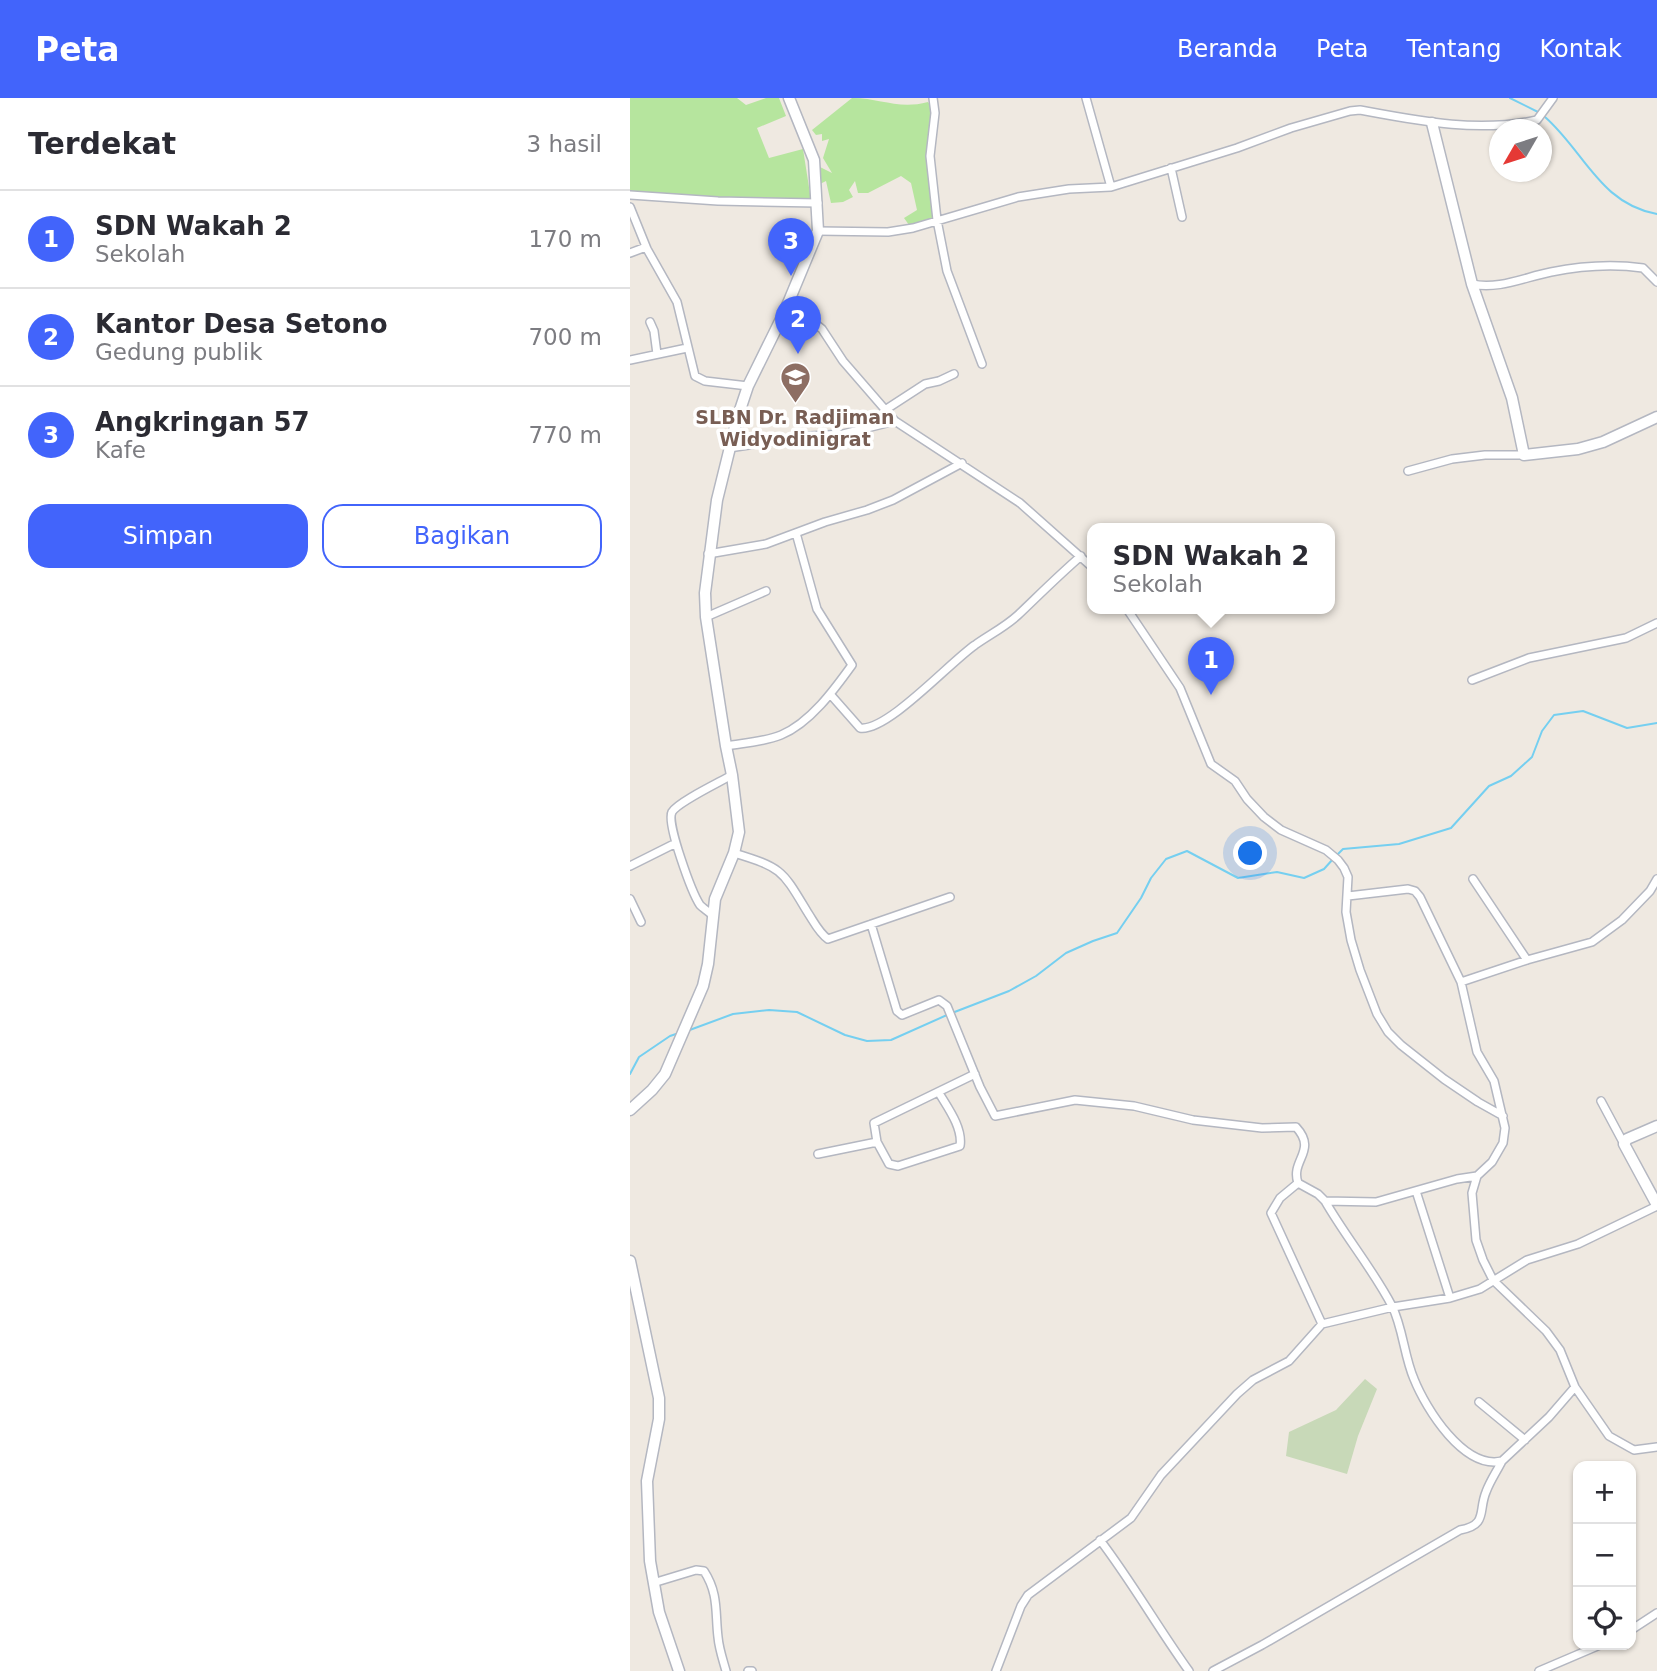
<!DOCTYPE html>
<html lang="id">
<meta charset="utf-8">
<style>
:root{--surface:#fff;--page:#f7f7f7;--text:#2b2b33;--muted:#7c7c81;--line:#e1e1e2;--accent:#4264fb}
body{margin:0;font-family:"DejaVu Sans",sans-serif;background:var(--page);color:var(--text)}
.controls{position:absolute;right:21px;bottom:21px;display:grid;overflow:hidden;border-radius:14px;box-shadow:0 2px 5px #0004}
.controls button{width:63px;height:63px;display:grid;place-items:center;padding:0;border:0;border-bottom:2px solid var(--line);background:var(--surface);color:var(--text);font:35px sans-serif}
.compass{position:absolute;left:859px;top:21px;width:63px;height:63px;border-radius:50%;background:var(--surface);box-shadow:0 2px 5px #0004;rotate:231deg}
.you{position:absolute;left:621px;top:756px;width:24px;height:24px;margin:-18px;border:5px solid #fff;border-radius:50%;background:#1a73e8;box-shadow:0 0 0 10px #1a73e833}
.badge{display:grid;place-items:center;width:46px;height:46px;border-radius:50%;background:var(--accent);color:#fff;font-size:23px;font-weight:700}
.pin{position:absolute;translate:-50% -58px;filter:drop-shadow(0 2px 4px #0008)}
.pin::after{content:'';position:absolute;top:37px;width:24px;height:21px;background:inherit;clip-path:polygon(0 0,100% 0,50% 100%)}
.popup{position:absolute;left:457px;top:425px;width:248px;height:91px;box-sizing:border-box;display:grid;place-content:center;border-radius:14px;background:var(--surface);filter:drop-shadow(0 2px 5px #0005);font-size:23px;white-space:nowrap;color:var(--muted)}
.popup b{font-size:26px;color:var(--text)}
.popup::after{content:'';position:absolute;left:50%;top:100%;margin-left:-14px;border:14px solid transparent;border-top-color:var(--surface)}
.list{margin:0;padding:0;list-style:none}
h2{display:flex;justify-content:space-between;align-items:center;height:91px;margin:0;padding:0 28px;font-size:30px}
h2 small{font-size:23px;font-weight:400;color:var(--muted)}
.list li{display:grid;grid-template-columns:46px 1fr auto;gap:21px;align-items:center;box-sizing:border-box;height:98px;padding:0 28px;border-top:2px solid var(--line)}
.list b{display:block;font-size:26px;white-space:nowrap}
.list p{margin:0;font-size:23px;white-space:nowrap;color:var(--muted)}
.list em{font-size:23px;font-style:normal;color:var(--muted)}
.actions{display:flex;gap:14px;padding:21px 28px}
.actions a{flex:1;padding:16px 0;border:2px solid var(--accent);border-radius:21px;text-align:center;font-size:24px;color:var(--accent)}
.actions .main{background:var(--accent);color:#fff}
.icon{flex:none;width:38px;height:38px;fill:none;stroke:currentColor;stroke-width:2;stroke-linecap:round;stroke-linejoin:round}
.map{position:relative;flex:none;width:1027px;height:1573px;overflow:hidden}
header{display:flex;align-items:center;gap:42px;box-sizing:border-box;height:98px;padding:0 35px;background:var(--accent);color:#fff}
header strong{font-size:33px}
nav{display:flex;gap:38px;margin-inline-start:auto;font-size:24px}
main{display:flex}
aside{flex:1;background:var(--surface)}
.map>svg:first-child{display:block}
.green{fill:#b6e59e}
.cemetery{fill:#c8d9b8}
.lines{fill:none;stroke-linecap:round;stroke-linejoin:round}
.stream{stroke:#75cff0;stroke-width:2}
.street-casing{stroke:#b4b7c1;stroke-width:10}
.secondary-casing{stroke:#b4b7c1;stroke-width:13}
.street{stroke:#fff;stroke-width:7}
.secondary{stroke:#fff;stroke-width:10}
.labels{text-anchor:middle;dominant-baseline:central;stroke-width:7;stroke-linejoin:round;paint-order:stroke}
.education-label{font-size:19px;font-weight:bold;fill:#785e54;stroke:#fff}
</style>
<header>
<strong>Peta</strong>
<nav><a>Beranda</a><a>Peta</a><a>Tentang</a><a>Kontak</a></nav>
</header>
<main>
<aside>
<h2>Terdekat<small>3 hasil</small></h2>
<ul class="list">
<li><span class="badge">1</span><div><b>SDN Wakah 2</b><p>Sekolah</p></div><em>170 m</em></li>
<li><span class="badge">2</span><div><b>Kantor Desa Setono</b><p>Gedung publik</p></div><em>700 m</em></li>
<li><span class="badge">3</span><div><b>Angkringan 57</b><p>Kafe</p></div><em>770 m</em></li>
</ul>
<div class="actions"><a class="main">Simpan</a><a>Bagikan</a></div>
</aside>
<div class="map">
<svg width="1027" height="1573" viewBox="0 0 1027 1573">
<rect width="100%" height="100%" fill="#efe9e1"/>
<path class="green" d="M0,0h107l9,7 20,-7h13l7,18 -29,12 12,30 34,-9 8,51 -27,1 -154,-9z
M222,0c29,0 46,12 76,4l7,11 -5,43 7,64 -28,5 -5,-7 13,-8 -6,-27 -10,-7 -33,17h-10l-3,-12 -6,9 4,7 -10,5 -12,1 -5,-22 -6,3 -2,-18 14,7 -9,-15 6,-19 -7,2v-7l-6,1 -4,-5z"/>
<path class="cemetery" d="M735,1281l12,10 -19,47 -11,38 -61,-18 3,-24 47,-22z"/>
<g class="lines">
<path class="stream" d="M880,0l30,15
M915,19c39,34 55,87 112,97
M707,757l6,-6 56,-5 52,-16 38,-42 22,-10 21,-19 10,-26 12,-16 29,-4 44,17 30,-5
M322,915l57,-22 27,-15 30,-23 27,-12 24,-8 24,-35 10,-20 15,-19 21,-8 51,27 39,-6 27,6 20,-9 9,-10
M57,933l46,-17 36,-4 28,2 48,23 22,6 24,-1 56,-25
M0,976l9,-17 31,-21 9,-3"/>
<defs>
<path id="street" d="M303,0l2,15 -5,43 7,64 10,51 35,93
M456,0l25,89
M541,70l11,49
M0,97l88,6 100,2
M0,109l17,42 30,53 18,74 10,5 43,5
M188,133l70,1 25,-4 105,-31 51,-8 42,-2 126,-39 54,-20 59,-17 10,-1c59,11 118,23 177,10l16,-22
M0,155l16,-6
M842,186c26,6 53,-7 79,-12 30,-6 62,-8 92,-4l14,14
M154,215l28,8 10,8 21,32 52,60 125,82 72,64
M20,224l4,9 3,23
M0,262l57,-12
M255,312l40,-26 14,-3 15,-7
M99,350l81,-12 33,-2 52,-13
M778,373l44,-12 33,-4h39
M78,456l58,-10 59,-22 42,-12 26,-10 69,-37
M497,511l53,79 31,76 24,17 12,18 17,18 17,13 45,20 12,10 6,8 4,9 -2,35 5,28 9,30 17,44 11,18 13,13 43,34 34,23 25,14
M76,519l60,-26
M842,582l57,-22 97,-20 31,-15
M200,596l30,34c27,4 90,-66 115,-83 14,-10 30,-18 43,-30 21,-20 41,-40 63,-59
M96,648c17,-3 38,-4 55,-11 29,-12 53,-45 71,-70l-35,-56 -21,-76
M104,755c49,15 48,17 74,60 6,9 11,20 20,26l122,-42
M0,768l46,-23
M843,781l54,81
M718,798l60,-7 7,2 5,6 41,85 16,70 17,29 11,47 -2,15 -11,19 -15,14 -5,17 4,47 7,20 10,20 53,51 14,19 15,37 34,49 25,14 23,-3
M0,801l11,23
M82,817c-3,-3 -9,-7 -12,-10 -8,-12 -34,-82 -28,-93 6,-10 48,-30 60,-37
M241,826l26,87 5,4 37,-15 8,6 33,81 15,29 80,-16 59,6 59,14 69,8 34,-1c22,24 -6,33 2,56l20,11 7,7c20,35 49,70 67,105 11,22 12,50 22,73 12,30 50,91 88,82l47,-44 26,-30
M831,884l66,-22 65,-18 30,-22 28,-29 7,-12
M309,995c9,15 24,35 21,53l-62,20 -9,-2 -12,-22 -3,-19 101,-49
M971,1003l23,43
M188,1056l59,-12
M668,1085l-18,15 -9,15 51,111
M786,1093l34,107
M695,1103l51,1 81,-23 20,-3
M849,1304l46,38
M470,1442c32,42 58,88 89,131
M23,1485l43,-13 8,1c15,23 11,42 14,66 1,12 5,23 8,34
M1001,1532l26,-17
M118,1573h4
M366,1573l25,-65 7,-11 103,-77 30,-43 76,-81 16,-14 36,-19 33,-37 71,-17 57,-9 30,-9 47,-29 51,-16 79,-38
M583,1573l49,-26 198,-115c28,-5 18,-19 26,-38 4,-11 11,-21 16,-31
M909,1573l61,-26"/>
<path id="secondary" d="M802,25l40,161 40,114 12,57 54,-6 25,-7 54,-25
M0,1012l22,-20 13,-16 38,-88 5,-22 7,-65 19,-46 5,-21 -7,-57 -6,-29 -20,-129 -1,-24 12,-93 20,-81 11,-33 36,-73 34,-82 -4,-71 -25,-62
M1027,1028l-30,13 -3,5 33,61
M0,1163l29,137v21l-12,62 3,80 9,51 20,59"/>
</defs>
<use href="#street" class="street-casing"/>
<use href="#secondary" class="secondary-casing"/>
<use href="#street" class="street"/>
<use href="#secondary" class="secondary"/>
</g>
<defs>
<symbol id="school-pin" viewBox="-11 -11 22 30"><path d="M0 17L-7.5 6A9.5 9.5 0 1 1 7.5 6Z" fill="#8d6e63" stroke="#fff"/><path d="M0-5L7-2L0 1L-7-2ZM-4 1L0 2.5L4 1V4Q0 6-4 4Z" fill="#fff"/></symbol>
</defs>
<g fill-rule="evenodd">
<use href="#school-pin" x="148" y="262" width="35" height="47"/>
</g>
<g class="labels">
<g class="education-label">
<text x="165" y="319">SLBN Dr. Radjiman<tspan x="165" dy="22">Widyodinigrat</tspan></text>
</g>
</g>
</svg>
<div class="controls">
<button>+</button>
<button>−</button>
<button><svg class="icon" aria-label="locate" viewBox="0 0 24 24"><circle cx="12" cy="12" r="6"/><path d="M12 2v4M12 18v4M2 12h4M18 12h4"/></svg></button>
</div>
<svg class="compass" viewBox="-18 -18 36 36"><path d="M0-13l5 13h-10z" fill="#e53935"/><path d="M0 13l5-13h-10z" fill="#7c7c81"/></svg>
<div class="you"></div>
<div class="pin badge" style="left:581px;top:597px">1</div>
<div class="popup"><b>SDN Wakah 2</b>Sekolah</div>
<div class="pin badge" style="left:168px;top:256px">2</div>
<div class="pin badge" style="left:161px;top:178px">3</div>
</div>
</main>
